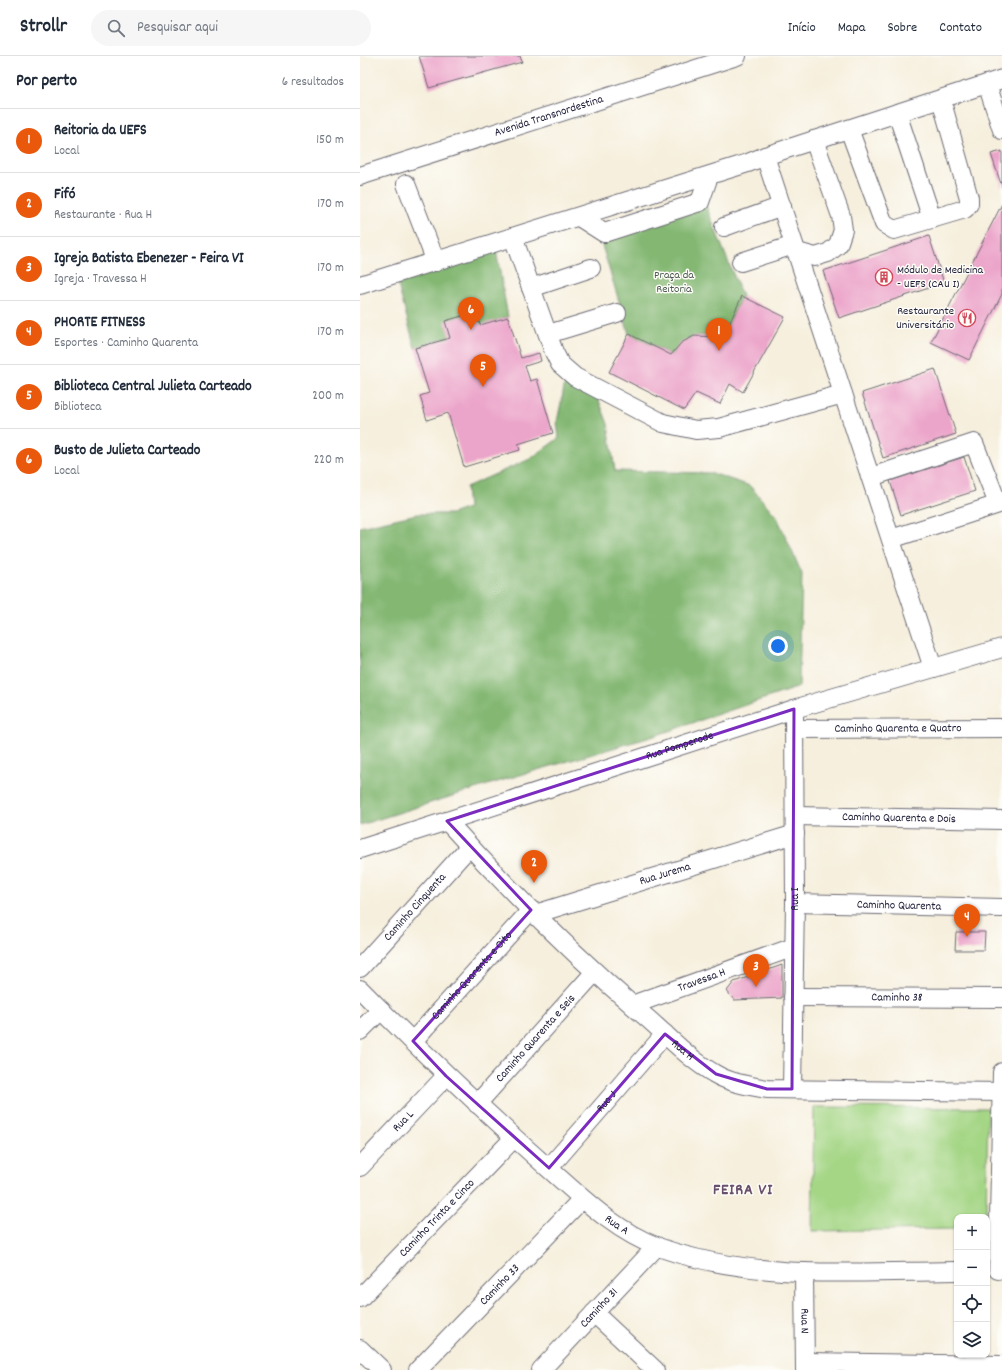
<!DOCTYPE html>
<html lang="pt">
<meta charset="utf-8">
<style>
:root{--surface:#fff;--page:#f6f6f7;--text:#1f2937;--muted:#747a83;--line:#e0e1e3;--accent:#ea580c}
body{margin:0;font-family:Dekko,sans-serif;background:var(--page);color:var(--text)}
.controls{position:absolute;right:12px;bottom:12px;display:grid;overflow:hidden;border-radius:8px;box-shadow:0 1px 3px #0004}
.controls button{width:36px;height:36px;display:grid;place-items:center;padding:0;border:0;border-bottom:1px solid var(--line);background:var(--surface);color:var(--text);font:20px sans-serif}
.you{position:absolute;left:418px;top:590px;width:14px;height:14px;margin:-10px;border:3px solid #fff;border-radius:50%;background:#1a73e8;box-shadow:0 0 0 6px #1a73e833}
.badge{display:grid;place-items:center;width:26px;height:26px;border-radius:50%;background:var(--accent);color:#fff;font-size:13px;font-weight:700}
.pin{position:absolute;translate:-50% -33px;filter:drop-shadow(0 1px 2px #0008)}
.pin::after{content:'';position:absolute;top:21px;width:14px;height:12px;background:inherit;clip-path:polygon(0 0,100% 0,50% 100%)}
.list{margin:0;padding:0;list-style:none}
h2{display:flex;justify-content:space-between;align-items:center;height:52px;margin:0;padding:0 16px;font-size:17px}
h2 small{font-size:13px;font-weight:400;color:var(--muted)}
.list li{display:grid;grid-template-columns:26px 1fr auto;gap:12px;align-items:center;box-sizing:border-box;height:64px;padding:0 16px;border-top:1px solid var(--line)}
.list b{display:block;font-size:15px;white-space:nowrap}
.list p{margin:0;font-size:13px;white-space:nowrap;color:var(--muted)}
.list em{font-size:13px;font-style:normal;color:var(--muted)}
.icon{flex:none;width:22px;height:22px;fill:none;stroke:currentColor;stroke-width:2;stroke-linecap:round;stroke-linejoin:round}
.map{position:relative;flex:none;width:642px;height:1314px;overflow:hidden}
header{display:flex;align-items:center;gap:24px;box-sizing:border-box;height:56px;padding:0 20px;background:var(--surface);border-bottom:1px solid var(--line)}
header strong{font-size:19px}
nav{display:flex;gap:22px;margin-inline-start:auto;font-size:14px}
.search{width:280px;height:36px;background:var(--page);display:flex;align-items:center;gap:10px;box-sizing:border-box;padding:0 14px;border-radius:22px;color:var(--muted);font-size:15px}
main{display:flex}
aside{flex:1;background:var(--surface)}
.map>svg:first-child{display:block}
.green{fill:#a4d685;stroke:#637c60}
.forest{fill:#83b772;stroke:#526c56}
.building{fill:#eca5ca}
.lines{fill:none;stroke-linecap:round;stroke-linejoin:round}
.minor-casing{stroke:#6c6a74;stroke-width:20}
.minor{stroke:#fff;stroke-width:18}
.marked{fill:none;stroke:#7b2cbf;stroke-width:3;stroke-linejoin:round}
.labels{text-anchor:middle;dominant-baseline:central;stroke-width:3;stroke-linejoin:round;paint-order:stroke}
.street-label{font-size:12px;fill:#22223b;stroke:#fdfcf7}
.poi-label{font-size:12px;fill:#22223b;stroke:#fdfcf7;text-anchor:start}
.park-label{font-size:12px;fill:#495851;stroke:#fdfcf7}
.district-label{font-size:16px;font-weight:bold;letter-spacing:1px;fill:#69506d;stroke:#fdfcf7}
</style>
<header>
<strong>Strollr</strong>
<div class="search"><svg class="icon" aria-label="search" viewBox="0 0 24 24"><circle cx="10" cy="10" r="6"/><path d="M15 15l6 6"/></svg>Pesquisar aqui</div>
<nav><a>Início</a><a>Mapa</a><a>Sobre</a><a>Contato</a></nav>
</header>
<main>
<aside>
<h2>Por perto<small>6 resultados</small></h2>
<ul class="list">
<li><span class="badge">1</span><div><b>Reitoria da UEFS</b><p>Local</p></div><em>150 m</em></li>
<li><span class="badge">2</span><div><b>Fifó</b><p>Restaurante · Rua H</p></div><em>170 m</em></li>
<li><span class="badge">3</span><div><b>Igreja Batista Ebenezer - Feira VI</b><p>Igreja · Travessa H</p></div><em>170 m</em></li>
<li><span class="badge">4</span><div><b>PHORTE FITNESS</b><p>Esportes · Caminho Quarenta</p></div><em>170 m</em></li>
<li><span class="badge">5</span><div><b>Biblioteca Central Julieta Carteado</b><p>Biblioteca</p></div><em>200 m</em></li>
<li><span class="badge">6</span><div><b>Busto de Julieta Carteado</b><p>Local</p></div><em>220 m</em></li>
</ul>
</aside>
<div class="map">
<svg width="642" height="1314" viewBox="0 0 642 1314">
<rect width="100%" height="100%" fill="#fdfcf7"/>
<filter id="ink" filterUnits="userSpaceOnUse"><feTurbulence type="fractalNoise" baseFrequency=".025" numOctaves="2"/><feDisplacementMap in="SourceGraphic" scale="8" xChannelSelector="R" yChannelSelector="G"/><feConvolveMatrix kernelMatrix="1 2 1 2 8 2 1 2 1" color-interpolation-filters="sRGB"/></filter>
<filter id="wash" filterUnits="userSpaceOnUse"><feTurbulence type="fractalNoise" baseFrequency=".012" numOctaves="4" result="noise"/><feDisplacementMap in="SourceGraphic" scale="16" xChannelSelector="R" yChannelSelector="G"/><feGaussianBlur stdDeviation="0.9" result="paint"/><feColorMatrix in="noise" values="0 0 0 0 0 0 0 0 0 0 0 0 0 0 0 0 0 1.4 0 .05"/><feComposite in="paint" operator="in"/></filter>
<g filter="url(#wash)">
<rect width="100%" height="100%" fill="#f6efdd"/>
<path class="green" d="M454,1051l174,1 -2,109h-29v12l-145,2z"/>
<path class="forest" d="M346,150l36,90 -19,41c-25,-4 -36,-2 -52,18l-42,-21 -29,-95z
M136,194l12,67 -93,31 -20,-74z
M206,322l32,20 10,26 7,47 97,2 38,13 27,31 25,57 -3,113 -148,50 -141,41 -150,47v-298l57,-13h34l17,-6 -2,-21 64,-28 29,-21 -2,-16z"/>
<g id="blocks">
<path class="building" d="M59,0h101l2,6 -93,26z
M642,95v36l-11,-33z
M642,148v90l-33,66 -38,-18z
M569,180l15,47 -105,35 -16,-47z
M382,240l43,21 -42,75 -13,-8 -10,20 -24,-11 -12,17 -75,-38 20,-38 42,21 10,-12 13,-7 29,1z
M116,256l4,13 28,-8 13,41 18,-5 2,8 -16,5 5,15 7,-2 16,54 -35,11 2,6 -56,17 -16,-54 -21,7 -7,-24 9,-3 -14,-45 35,-10 -5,-17z
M575,313l21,65 -73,24 -21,-65z
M604,401l11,34 -74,24 -11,-34z
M596,876h29l-1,18h-29z
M422,909v33l-48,2 -7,-9 7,-9z"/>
</g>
</g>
<g filter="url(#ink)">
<use href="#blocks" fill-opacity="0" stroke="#6c6a74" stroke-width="1"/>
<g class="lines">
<defs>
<g id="minor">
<path d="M627,28l15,46"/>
<path d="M537,57l35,106"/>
<path d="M489,73l35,95 10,6 71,-21 4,-5v-6l-28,-99"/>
<path d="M405,100l168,512"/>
<path id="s1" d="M0,120l377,-120"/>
<path d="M46,128l30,78"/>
<path d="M219,161l25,16 96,-31 9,-26"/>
<path d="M364,171l58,-21"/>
<path d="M153,181l41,115 6,12 15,13 88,46 33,7 23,-2 124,-34"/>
<path d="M437,196l18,5 13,-4 10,-8 5,-15 -2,-14 -27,-76"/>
<path d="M381,206l53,-17"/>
<path d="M0,229l388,-122 17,-7 237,-77"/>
<path d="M171,232l60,-20"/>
<path d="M188,278l69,-21"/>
<path d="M511,421l103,-34 24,61"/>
<path d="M531,483l111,-36"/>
<path id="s2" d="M435,673l207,-1"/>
<path id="s3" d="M435,760l207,4"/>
<path id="s4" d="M87,765c62,70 129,136 200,197 22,19 42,41 68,56 15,9 35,12 52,15l235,3"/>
<path id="s5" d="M0,793l434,-140 208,-61"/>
<path id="s6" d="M435,847l207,5"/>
<path id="s7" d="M175,858l260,-80"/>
<path id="s8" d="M0,912l109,-121"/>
<path id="s9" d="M0,933c61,62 123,121 188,179 33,29 67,63 110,79 95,34 200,25 299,24"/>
<path id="s10" d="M433,941l209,1"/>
<path id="s11" d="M272,949l162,-58"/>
<path d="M0,975l21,-21"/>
<path id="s12" d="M53,985l118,-131"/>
<path id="s13" d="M432,1033l3,-186 -1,-194"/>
<path id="s14" d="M117,1048l117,-131"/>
<path id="s15" d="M0,1111l86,-91"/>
<path id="s16" d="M189,1112l116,-134"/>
<path d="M638,1214l4,-198"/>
<path id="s17" d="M444,1216l1,98"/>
<path id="s18" d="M0,1242l154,-160"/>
<path d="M234,1257l61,57"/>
<path d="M0,1293l22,21"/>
<path d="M445,1306l197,3"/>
<path id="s19" d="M58,1314l164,-171"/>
<path id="s20" d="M181,1314l116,-124"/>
</g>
</defs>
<use href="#minor" class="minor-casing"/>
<use href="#minor" class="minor"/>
</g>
</g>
<path class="marked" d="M434,653l-2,380h-25l-51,-15 -51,-40 -116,134 -103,-92 -33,-35 118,-131 -84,-89z"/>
<defs>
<symbol id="building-ring" viewBox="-11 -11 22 22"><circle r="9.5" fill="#fdfcf7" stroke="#d1495b" stroke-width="1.5"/><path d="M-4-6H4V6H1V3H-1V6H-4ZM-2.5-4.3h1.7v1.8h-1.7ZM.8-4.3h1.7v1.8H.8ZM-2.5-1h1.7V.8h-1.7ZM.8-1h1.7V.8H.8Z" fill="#d1495b"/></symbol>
<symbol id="restaurant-ring" viewBox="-11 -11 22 22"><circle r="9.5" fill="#fdfcf7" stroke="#d1495b" stroke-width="1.5"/><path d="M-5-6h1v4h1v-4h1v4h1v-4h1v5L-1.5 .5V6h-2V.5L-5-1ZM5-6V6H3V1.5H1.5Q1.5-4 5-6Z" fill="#d1495b"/></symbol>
</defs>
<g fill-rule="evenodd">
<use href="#building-ring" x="514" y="211" width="20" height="20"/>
<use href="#restaurant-ring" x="597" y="252" width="20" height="20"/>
</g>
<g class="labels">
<g class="street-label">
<text stroke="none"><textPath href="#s1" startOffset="198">Avenida Transnordestina</textPath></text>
<text stroke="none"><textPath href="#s2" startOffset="103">Caminho Quarenta e Quatro</textPath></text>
<text stroke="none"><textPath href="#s5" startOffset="336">Rua Pomperode</textPath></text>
<text stroke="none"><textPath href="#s3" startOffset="104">Caminho Quarenta e Dois</textPath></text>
<text stroke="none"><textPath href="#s7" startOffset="136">Rua Jurema</textPath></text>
<text stroke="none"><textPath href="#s13" startOffset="190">Rua I</textPath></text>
<text stroke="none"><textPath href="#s6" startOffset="104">Caminho Quarenta</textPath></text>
<text stroke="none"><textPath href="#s8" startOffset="82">Caminho Cinquenta</textPath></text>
<text stroke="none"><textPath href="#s12" startOffset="88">Caminho Quarenta e Oito</textPath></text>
<text stroke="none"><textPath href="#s11" startOffset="74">Travessa H</textPath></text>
<text stroke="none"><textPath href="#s10" startOffset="104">Caminho 38</textPath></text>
<text stroke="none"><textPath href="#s14" startOffset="88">Caminho Quarenta e Seis</textPath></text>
<text stroke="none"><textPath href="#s4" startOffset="329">Rua H</textPath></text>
<text stroke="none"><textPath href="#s16" startOffset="88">Rua J</textPath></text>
<text stroke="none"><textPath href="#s15" startOffset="63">Rua L</textPath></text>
<text stroke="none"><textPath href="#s18" startOffset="111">Caminho Trinta e Cinco</textPath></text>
<text stroke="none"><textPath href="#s9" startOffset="349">Rua A</textPath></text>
<text stroke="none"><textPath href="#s19" startOffset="118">Caminho 33</textPath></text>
<text stroke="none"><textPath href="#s20" startOffset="85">Caminho 31</textPath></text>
<text stroke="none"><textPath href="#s17" startOffset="49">Rua N</textPath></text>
</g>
<g class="poi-label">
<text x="537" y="214">Módulo de Medicina<tspan x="537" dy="14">- UEFS (CAU I)</tspan></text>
<text x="594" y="255" text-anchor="end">Restaurante<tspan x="594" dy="14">Universitário</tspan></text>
</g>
<g class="park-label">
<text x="314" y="219">Praça da<tspan x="314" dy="14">Reitoria</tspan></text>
</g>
<g class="district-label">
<text x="383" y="1134">FEIRA VI</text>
</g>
</g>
</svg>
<div class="controls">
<button>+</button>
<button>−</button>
<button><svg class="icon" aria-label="locate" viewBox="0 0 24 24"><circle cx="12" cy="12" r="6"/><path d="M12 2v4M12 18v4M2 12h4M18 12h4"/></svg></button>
<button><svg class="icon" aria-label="layers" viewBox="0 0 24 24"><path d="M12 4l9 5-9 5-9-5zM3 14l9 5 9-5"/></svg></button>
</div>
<div class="you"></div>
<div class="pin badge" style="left:359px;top:295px">1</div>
<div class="pin badge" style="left:174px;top:827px">2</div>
<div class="pin badge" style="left:396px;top:931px">3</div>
<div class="pin badge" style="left:607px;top:881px">4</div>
<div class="pin badge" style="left:123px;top:331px">5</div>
<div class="pin badge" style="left:111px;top:274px">6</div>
</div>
</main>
